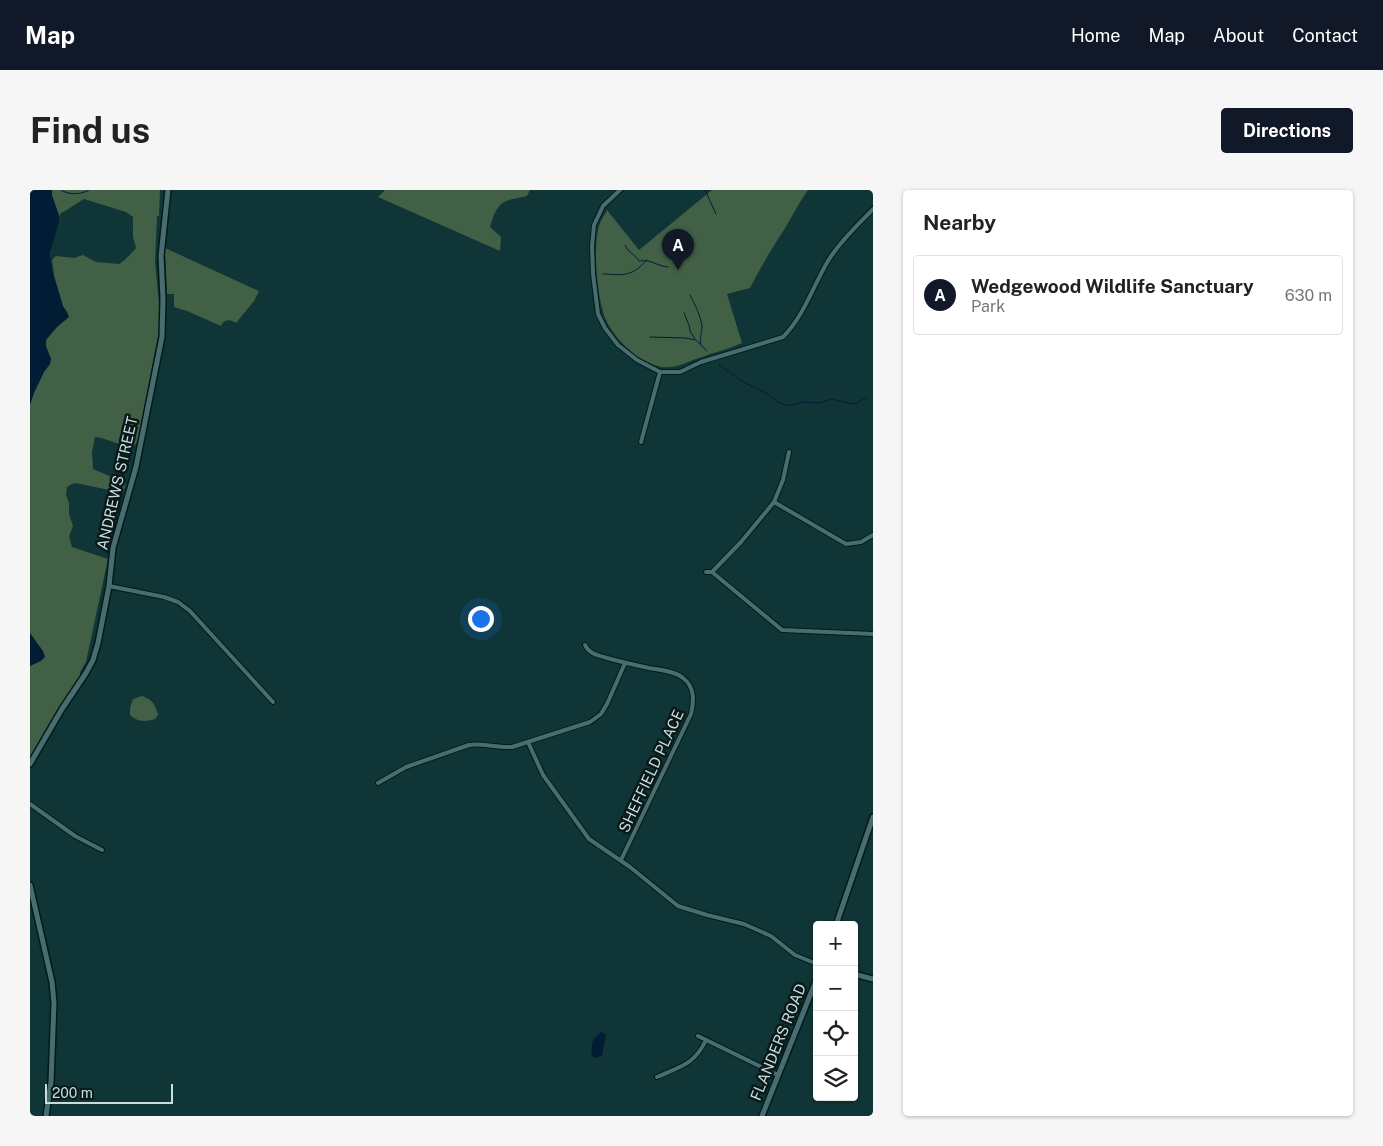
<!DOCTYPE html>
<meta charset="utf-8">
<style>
:root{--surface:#fff;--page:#f6f6f6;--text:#222;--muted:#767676;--line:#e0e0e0;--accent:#111827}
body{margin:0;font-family:"Public Sans",sans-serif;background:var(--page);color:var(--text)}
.controls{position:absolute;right:15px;bottom:15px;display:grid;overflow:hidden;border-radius:5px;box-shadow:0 1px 4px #0004}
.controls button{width:45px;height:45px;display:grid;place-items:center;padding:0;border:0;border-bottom:1px solid var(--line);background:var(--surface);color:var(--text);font:25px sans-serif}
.scale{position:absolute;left:15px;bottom:12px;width:128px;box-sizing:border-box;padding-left:5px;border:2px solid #caddde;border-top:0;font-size:14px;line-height:18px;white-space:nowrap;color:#caddde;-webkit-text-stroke:4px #0a191a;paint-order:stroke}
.you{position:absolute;left:450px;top:428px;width:18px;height:18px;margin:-12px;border:4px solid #fff;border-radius:50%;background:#1a73e8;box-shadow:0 0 0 8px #1a73e833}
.badge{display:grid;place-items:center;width:32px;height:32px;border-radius:50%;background:var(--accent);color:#fff;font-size:16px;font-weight:700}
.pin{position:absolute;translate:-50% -41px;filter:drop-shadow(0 1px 2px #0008)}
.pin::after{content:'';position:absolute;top:26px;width:18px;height:15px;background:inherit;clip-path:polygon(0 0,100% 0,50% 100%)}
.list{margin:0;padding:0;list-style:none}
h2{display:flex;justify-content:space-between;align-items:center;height:65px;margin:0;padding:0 20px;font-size:21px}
h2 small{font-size:16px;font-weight:400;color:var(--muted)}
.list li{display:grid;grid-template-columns:32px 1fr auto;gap:15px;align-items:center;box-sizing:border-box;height:80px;margin:0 10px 10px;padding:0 10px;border:1px solid var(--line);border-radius:5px}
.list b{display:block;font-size:19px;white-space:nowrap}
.list p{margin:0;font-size:16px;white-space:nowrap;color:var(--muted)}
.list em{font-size:16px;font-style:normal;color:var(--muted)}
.icon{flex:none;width:28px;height:28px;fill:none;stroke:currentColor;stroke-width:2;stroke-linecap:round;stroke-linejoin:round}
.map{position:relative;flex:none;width:843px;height:926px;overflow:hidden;border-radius:5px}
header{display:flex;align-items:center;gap:30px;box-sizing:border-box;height:70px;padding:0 25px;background:var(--accent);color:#fff}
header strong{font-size:24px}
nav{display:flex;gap:28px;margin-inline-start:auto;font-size:18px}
.intro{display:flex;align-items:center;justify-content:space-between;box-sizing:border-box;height:120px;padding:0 30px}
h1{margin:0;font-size:35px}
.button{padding:12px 22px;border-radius:5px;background:var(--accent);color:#fff;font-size:18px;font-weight:700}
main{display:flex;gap:30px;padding:0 30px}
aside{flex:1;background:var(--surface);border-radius:5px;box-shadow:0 1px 4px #0004}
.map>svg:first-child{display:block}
.green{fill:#416045;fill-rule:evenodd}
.water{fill:#011d35}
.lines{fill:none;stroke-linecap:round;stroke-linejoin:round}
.stream{stroke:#011d35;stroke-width:1}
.street-casing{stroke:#011b1c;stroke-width:6}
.secondary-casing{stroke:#011b1c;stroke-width:8}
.street{stroke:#496d6e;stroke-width:4}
.secondary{stroke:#496d6e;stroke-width:5}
.labels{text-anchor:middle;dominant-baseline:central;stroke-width:5;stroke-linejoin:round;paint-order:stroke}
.street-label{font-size:15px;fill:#caddde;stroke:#0a191a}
</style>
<header>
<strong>Map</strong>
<nav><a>Home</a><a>Map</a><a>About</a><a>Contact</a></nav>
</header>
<div class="intro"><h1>Find us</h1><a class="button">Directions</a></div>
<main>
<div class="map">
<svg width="843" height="926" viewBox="0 0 843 926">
<rect width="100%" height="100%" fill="#103536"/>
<path class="green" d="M0,0h130l-1,26h-2l-2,45 4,43v27l-18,94c-1,6 -2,15 -6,20 -5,5 -31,-8 -40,-8l-3,15 1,17 33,14 -3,10 -47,-10 -4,1 -5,3 -1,8 3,8v11l4,12 -4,10 3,11 36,12 -22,103 -6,10v5l-50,81zM54,9l42,13 7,5v20l3,11c-2,3 -14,15 -17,16l-23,-2 -13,-7 -9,3 -18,-2 -4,4 2,15c-7,-15 -3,-34 3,-50 2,-5 4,-6 3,-11z
M355,0h145l-3,6c-26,5 -29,5 -37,31l11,10 -1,14 -122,-54z
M682,0h96c-10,14 -17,29 -26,43 -12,18 -22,36 -32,55l-23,6 15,49c-13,6 -27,9 -40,14 -14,4 -25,12 -41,10 -9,-2 -19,-7 -27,-13 -11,-9 -21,-20 -27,-32 -10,-19 -15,-79 -7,-99 2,-4 5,-9 7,-13l32,40z
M135,58l94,43 -5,10 -18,22c-6,-4 -12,-4 -15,3l-34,-15 -13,-4v-13h-7z
M112,506c11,4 13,8 16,19l-3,4c-9,3 -18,3 -25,-4v-7l3,-9z"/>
<path class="water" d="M0,0h22v5l8,23 -10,35 2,16 11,37 4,6 2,5 -12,10 -11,13v6l5,13 -1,5 -6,8 -10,21 -4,12z
M0,443l13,18 2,6 -4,4 -11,5z
M572,842l4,3 -4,21 -7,2 -3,-3c-2,-9 1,-19 10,-23z"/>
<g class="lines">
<path class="stream" d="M31,0c8,5 19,5 28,0
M675,0l11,24
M595,55c4,9 10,9 14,16 13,-2 17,5 29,6
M573,84c22,1 28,3 44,-14
M660,105c5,10 11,21 12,32 0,6 -3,11 -1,17
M654,123l5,12 1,6 5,8
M620,147l35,1 11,2 11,11
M689,175l26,18 23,11 10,8 7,3h8l9,-3 18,1 11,-4 23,5 12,-6"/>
<defs>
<path id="street" d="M590,0l-17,16 -9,19 -2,21 1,28 5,40 7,14 13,17 19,15 23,12h20l21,-10 82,-25c21,-21 30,-51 45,-76 12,-20 30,-36 45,-52
M611,252l19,-70
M744,312l72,42 15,-2 12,-7
M676,382h6l70,58 91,4
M682,382l29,-30 33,-40 9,-22 6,-28
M79,396l55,11 14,5 12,9 83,91
M555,455c4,9 13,10 22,13 14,4 28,7 42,10 11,2 26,3 34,10 12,9 11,23 8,36l-70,146
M498,552l15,33 46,64 41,28 48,39 29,9 37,9 27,12 24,19 22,9
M348,593l28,-16 63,-22c14,-2 28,3 43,2l78,-25 11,-8 6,-10 18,-41
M0,614l45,32 27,14
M668,846l80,39
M627,887c24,-11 37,-12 49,-37"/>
<path id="secondary" d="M0,574l32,-55 24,-36 7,-13 5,-17 11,-57 4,-38 23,-81 26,-130 1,-38 -2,-43 7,-66
M0,695l22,97 2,21 -3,79 -5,34
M806,735l37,-108
M824,784l19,5
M732,926l55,-138"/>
</defs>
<use href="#street" class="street-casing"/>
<use href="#secondary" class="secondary-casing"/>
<use href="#street" class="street"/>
<use href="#secondary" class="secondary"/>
</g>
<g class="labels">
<g class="street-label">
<text transform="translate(87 293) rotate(-77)">ANDREWS STREET</text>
<text transform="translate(621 581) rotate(-65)">SHEFFIELD PLACE</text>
<text transform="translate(748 852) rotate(-68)">FLANDERS ROAD</text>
</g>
</g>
</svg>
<div class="controls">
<button>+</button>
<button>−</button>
<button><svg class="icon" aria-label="locate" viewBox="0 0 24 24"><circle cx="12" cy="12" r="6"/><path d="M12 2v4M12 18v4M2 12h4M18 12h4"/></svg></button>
<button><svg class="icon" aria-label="layers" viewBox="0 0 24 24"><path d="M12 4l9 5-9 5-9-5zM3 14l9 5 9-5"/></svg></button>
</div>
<div class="scale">200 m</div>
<div class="you"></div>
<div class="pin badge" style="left:648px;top:80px">A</div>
</div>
<aside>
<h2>Nearby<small></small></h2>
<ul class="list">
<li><span class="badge">A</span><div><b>Wedgewood Wildlife Sanctuary</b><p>Park</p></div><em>630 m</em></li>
</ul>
</aside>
</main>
